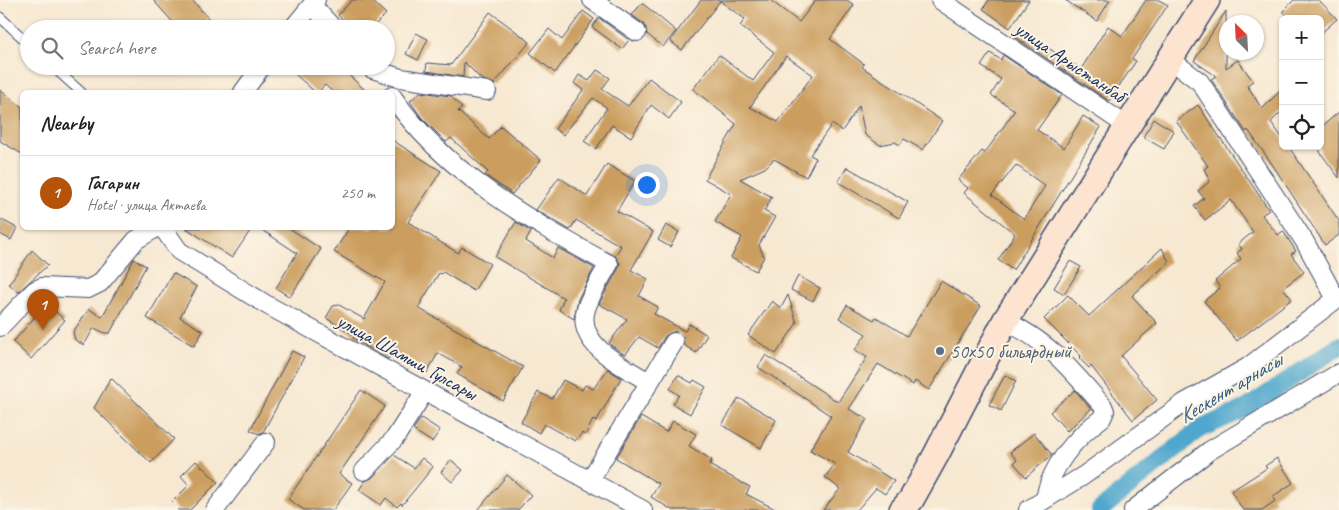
<!DOCTYPE html>
<meta charset="utf-8">
<style>
:root{--surface:#fff;--page:#f6f6f6;--text:#222;--muted:#767676;--line:#e0e0e0;--accent:#b45309}
body{margin:0;font-family:Caveat,sans-serif;background:var(--page);color:var(--text)}
.controls{position:absolute;right:15px;top:15px;display:grid;overflow:hidden;border-radius:8px;box-shadow:0 1px 4px #0004}
.controls button{width:45px;height:45px;display:grid;place-items:center;padding:0;border:0;border-bottom:1px solid var(--line);background:var(--surface);color:var(--text);font:25px sans-serif}
.compass{position:absolute;left:1219px;top:15px;width:45px;height:45px;border-radius:50%;background:var(--surface);box-shadow:0 1px 4px #0004;rotate:336deg}
.you{position:absolute;left:646px;top:184px;width:18px;height:18px;margin:-12px;border:4px solid #fff;border-radius:50%;background:#1a73e8;box-shadow:0 0 0 8px #1a73e833}
.badge{display:grid;place-items:center;width:32px;height:32px;border-radius:50%;background:var(--accent);color:#fff;font-size:16px;font-weight:700}
.pin{position:absolute;translate:-50% -41px;filter:drop-shadow(0 1px 2px #0008)}
.pin::after{content:'';position:absolute;top:26px;width:18px;height:15px;background:inherit;clip-path:polygon(0 0,100% 0,50% 100%)}
.list{margin:0;padding:0;list-style:none}
h2{display:flex;justify-content:space-between;align-items:center;height:65px;margin:0;padding:0 20px;font-size:21px}
h2 small{font-size:16px;font-weight:400;color:var(--muted)}
.list li{display:grid;grid-template-columns:32px 1fr auto;gap:15px;align-items:center;box-sizing:border-box;height:75px;padding:0 20px;border-top:1px solid var(--line)}
.list b{display:block;font-size:19px;white-space:nowrap}
.list p{margin:0;font-size:16px;white-space:nowrap;color:var(--muted)}
.list em{font-size:16px;font-style:normal;color:var(--muted)}
.icon{flex:none;width:28px;height:28px;fill:none;stroke:currentColor;stroke-width:2;stroke-linecap:round;stroke-linejoin:round}
.map{position:relative;flex:none;width:1339px;height:510px;overflow:hidden}
.search{position:absolute;background:var(--surface);box-shadow:0 1px 4px #0004;left:20px;top:20px;width:375px;height:55px;display:flex;align-items:center;gap:12px;box-sizing:border-box;padding:0 18px;border-radius:28px;color:var(--muted);font-size:19px}
.panel{position:absolute;background:var(--surface);box-shadow:0 1px 4px #0004;left:20px;top:90px;width:375px;height:140px;border-radius:8px}
.map>svg:first-child{display:block}
.lines{fill:none;stroke-linecap:round;stroke-linejoin:round}
.canal{stroke:#50a7cd;stroke-width:18}
.building{fill:#cb9e5e;fill-rule:evenodd}
.lane-casing{stroke:#3c4b6f;stroke-width:11}
.street-casing{stroke:#3c4b6f;stroke-width:20}
.secondary-casing{stroke:#3c4b6f;stroke-width:28}
.lane{stroke:#fff;stroke-width:9}
.street{stroke:#fff;stroke-width:18}
.secondary{stroke:#fde4d1;stroke-width:25}
.service-dot{fill:#5c6f8a;stroke:#fcf5e5;stroke-width:2}
.labels{text-anchor:middle;dominant-baseline:central;stroke-width:4;stroke-linejoin:round;paint-order:stroke}
.street-label{font-size:20px;fill:#1b2f5e;stroke:#fcf5e5}
.service-label{font-size:20px;fill:#4e5e75;stroke:#fcf5e5;text-anchor:start}
.water-label{font-size:21px;font-style:italic;fill:#2e5985;stroke:#fcf5e5}
</style>
<div class="map">
<svg width="1339" height="510" viewBox="0 0 1339 510">
<rect width="100%" height="100%" fill="#fcf5e5"/>
<filter id="ink" filterUnits="userSpaceOnUse"><feTurbulence type="fractalNoise" baseFrequency=".02" numOctaves="2"/><feDisplacementMap in="SourceGraphic" scale="10" xChannelSelector="R" yChannelSelector="G"/><feConvolveMatrix kernelMatrix="1 2 1 2 8 2 1 2 1" color-interpolation-filters="sRGB"/></filter>
<filter id="wash" filterUnits="userSpaceOnUse"><feTurbulence type="fractalNoise" baseFrequency=".0096" numOctaves="4" result="noise"/><feDisplacementMap in="SourceGraphic" scale="20" xChannelSelector="R" yChannelSelector="G"/><feGaussianBlur stdDeviation="1.12" result="paint"/><feColorMatrix in="noise" values="0 0 0 0 0 0 0 0 0 0 0 0 0 0 0 0 0 1.4 0 .05"/><feComposite in="paint" operator="in"/></filter>
<g filter="url(#wash)">
<rect width="100%" height="100%" fill="#f7e8d1"/>
<g class="lines">
<path class="canal" d="M1100,510l100,-81 47,-21 92,-62"/>
</g>
<g id="blocks">
<path class="building" d="M153,0h39l26,29h-39z
M352,0h19l15,14 -15,15h-20l-13,-14z
M701,0h69l29,22 17,-22h31l7,5 -24,34 34,25 -2,3 80,54 -19,29 -19,-11 -4,6 -5,-3 -15,3 -15,-10 -6,-29 -17,25 -10,-7 -22,31 6,3 -10,19 -32,-18 -9,9 -25,11 32,18 -8,14 11,6 -16,28 5,12 -8,14 -25,-13 11,-21 -27,-15 16,-28 -26,-15 31,-55 -43,-35 26,-34 34,26 21,-29 -34,-26 5,-7 -25,-18 -38,49 -12,-9zM786,56l27,19 -35,47 -28,-15z
M989,0h40l-19,28 -27,-19z
M1065,0h45l-13,21z
M1146,0h13l9,5 -36,54 4,2 -27,40 -94,-64 5,-7 61,39 27,-43 14,10z
M1294,0h25l18,19 -17,15v-15h-30l-7,-8z
M642,3l34,28 -13,16 -16,-13 -3,-10 -12,-9z
M583,11l11,8 -39,54 -25,-20 19,-24 13,11z
M1226,11v57l12,-8 15,21 -6,4 15,24 21,-21v22l-12,12 12,17v7h5l5,7 46,68v14l-14,10 -53,-81 -24,-34 -2,2 -35,-53 5,-3 -22,-15z
M490,12l40,30 -36,42 -13,-5 -17,-17 -1,15 -37,-6 1,-8 24,2z
M599,18l30,22 -7,9 -30,-22z
M416,33l12,6 -10,21 -12,-6z
M990,53l11,7 2,-5 59,40 -25,35 27,18 19,-32 18,11 -88,143 -15,-10 17,-26 -51,-41 4,-5 -10,-8 24,-29 3,2 30,-43 -24,-15 10,-16 -20,-13zM1016,165l29,21 -21,33 -32,-24z
M286,66h53l28,26h-34l-8,-7 -7,7h-3z
M597,70l13,8 -8,11 26,17 21,-28 32,24 -12,17 -18,-14 -20,32 -19,-12 -16,24 -12,-8 23,-33 -14,-10 -30,37 -8,-6 28,-39 -9,-7 5,-8 10,6z
M0,90l22,17v47l-22,-13z
M420,92l31,4 11,12 -4,3 31,28 12,-13 40,34 -29,34 -27,-19 3,-3 -37,-34 -5,4 -25,-25 -11,-16z
M1198,105l71,105 -7,5 16,20 5,-4 13,20 -5,3 13,18 -21,16 9,11 -55,42 -33,-40 16,-13 -5,-7 26,-22 -4,-6 5,-4 -4,-5 15,-12 -22,-32 -26,20 -11,-14 10,-8 -6,-7 12,-10 -6,-12 4,-3 -32,-45z
M1339,112v66l-19,-26v-24z
M1154,119l20,12 -10,18 -21,-12z
M392,140l49,31 -33,51 50,31 4,-6 28,17 -16,27 -31,-19 -1,2 -3,-1 -21,35 105,59 -20,34 -46,-27 5,-7 -24,-14 -11,20 -36,-18 -3,4 -35,-21 1,-3 -28,-17 7,-12 6,-1 25,14 21,-37 -51,-30 15,-24h43z
M607,164l28,17 -18,30 36,21 -22,38 17,9 -9,17 19,11 -4,7 31,17 4,-7 18,11 -11,18 -12,-8 -1,-8 -8,-6 -10,5 -7,12 -19,-11 -14,18 -14,-10 -2,-2 18,-24 -28,-15 19,-35 2,-6 -5,-7 6,-10 -45,-26 -6,10 -34,-20 23,-33 28,19z
M847,167l61,35 -9,16 -61,-36z
M0,219l17,9 -6,12 -11,-6z
M516,222l15,10 -5,9 27,17 5,-10 36,20 -16,31 -4,20 -15,-9 5,-12 -69,-41z
M666,225l13,7 -9,15 -12,-7z
M186,228h66l-20,30z
M259,228h30l32,21 -31,48 -14,-9 21,-35z
M1162,248l7,14 -37,34 25,27 -36,33 36,44 -24,20 -42,-54 -2,2 -10,-10 2,-2 -37,-37 24,-24 21,21z
M32,250l16,15 -30,27 -9,-8z
M134,259l12,7 -36,67h-5l-11,-5 -10,17 -9,-5 -2,-8 16,-23 13,8z
M1070,261l11,6 -17,27 -10,-6z
M173,273l24,14 -17,30 23,14 -9,15 -47,-28z
M798,276l22,12 -7,13 -22,-11z
M941,281l40,25 -52,84 -14,-9 -2,4 -35,-21 -29,45 18,10 -19,33 46,29 -9,13 -9,-6 -19,22h-34l17,-21 -15,-12 10,-13 -25,-14 21,-34 -73,-49 8,-12 72,47 29,-45 -12,-7 11,-16 -27,-16 8,-13 27,15 2,-3 31,19z
M788,295l9,28 -21,31 -28,-19 24,-34 9,7z
M46,304l19,16 -34,39 -18,-17z
M292,351l12,6 -41,75 -4,2 -9,-4z
M608,369l13,9 -25,44 -3,-2 -8,15 -3,-2 -7,8 -31,-17 -5,9 -18,-11 17,-30 14,7 11,-19 19,10 3,-5 8,4z
M678,375l14,8 2,-3 12,7 -16,27 -17,-10 6,-9 -9,-6z
M1005,375l11,6 -15,30 -12,-6z
M111,378l63,61 -23,24 -57,-55z
M361,390l24,16 -46,68 13,9 -19,27h-29l-16,-11z
M1075,390l16,19 -24,22 -17,-19z
M739,398l37,22 -15,28 -39,-23z
M641,417l25,15 7,-11 23,13 -7,12 23,14 -3,5 41,22 -4,7 31,16h-105l-21,-13 8,-13 -43,-26z
M421,418l19,12 -8,12 -19,-12z
M1034,433l18,22 -26,22 -12,-14 3,-3 -7,-8z
M394,455l20,13 8,-10 11,9 -31,38 -1,-2 -4,4 -11,-9 -5,7 -22,-15 6,-9 7,-3z
M1277,458l16,25 -21,14 3,4 -13,9h-19l-12,-19 36,-23 -2,-2z
M451,460l12,10 -11,12 -11,-10z
M196,461l22,21 -28,28h-12l-7,-7 18,-18 -8,-9z
M507,475l24,20 -13,15h-40z"/>
</g>
</g>
<g filter="url(#ink)">
<use href="#blocks" fill-opacity="0" stroke="#3c4b6f" stroke-width="1"/>
<g class="lines">
<defs>
<path id="lane" d="M0,17l29,27
M52,66l29,26"/>
<path id="street" d="M592,0l45,32
M940,0l187,126
M312,5l22,24
M292,29l24,-29
M1168,62l11,4 21,16 105,160 31,57
M372,69l29,9 86,13
M243,92l19,-26
M392,96c53,77 137,124 217,168 -8,14 -18,29 -23,45 -11,36 38,58 63,73
M163,228l16,23 88,54 376,205
M1005,321c44,20 67,50 98,85l2,5 -3,7c-26,19 -52,49 -57,81
M0,327l35,-37 7,-3 46,2 12,-6 36,-43 20,-12
M364,471l31,-33 30,-47
M590,480l84,-138
M215,510l51,-68
M1028,510l55,-34 101,-73 64,-36 91,-70
M1133,510l76,-59 130,-78"/>
<path id="secondary" d="M902,510l9,-10 25,-45 69,-134 202,-321"/>
</defs>
<use href="#lane" class="lane-casing"/>
<use href="#street" class="street-casing"/>
<use href="#secondary" class="secondary-casing"/>
<use href="#lane" class="lane"/>
<use href="#street" class="street"/>
<use href="#secondary" class="secondary"/>
</g>
</g>
<circle class="service-dot" cx="940" cy="351" r="5"/>
<g class="labels">
<g class="street-label">
<text transform="translate(1070 62) rotate(34)">улица Арыстанбаб</text>
<text transform="translate(407 357) rotate(29)">улица Шамши Гулсары</text>
</g>
<g class="service-label">
<text x="950" y="351">50х50 бильярдный</text>
</g>
<g class="water-label">
<text transform="translate(1230 388) rotate(-31)">Кескент арнасы</text>
</g>
</g>
</svg>
<div class="controls">
<button>+</button>
<button>−</button>
<button><svg class="icon" aria-label="locate" viewBox="0 0 24 24"><circle cx="12" cy="12" r="6"/><path d="M12 2v4M12 18v4M2 12h4M18 12h4"/></svg></button>
</div>
<svg class="compass" viewBox="-18 -18 36 36"><path d="M0-13l5 13h-10z" fill="#e53935"/><path d="M0 13l5-13h-10z" fill="#767676"/></svg>
<div class="you"></div>
<div class="pin badge" style="left:43px;top:330px">1</div>
<div class="search"><svg class="icon" aria-label="search" viewBox="0 0 24 24"><circle cx="10" cy="10" r="6"/><path d="M15 15l6 6"/></svg>Search here</div>
<section class="panel">
<h2>Nearby<small></small></h2>
<ul class="list">
<li><span class="badge">1</span><div><b>Гагарин</b><p>Hotel · улица Актаева</p></div><em>250 m</em></li>
</ul>
</section>
</div>
